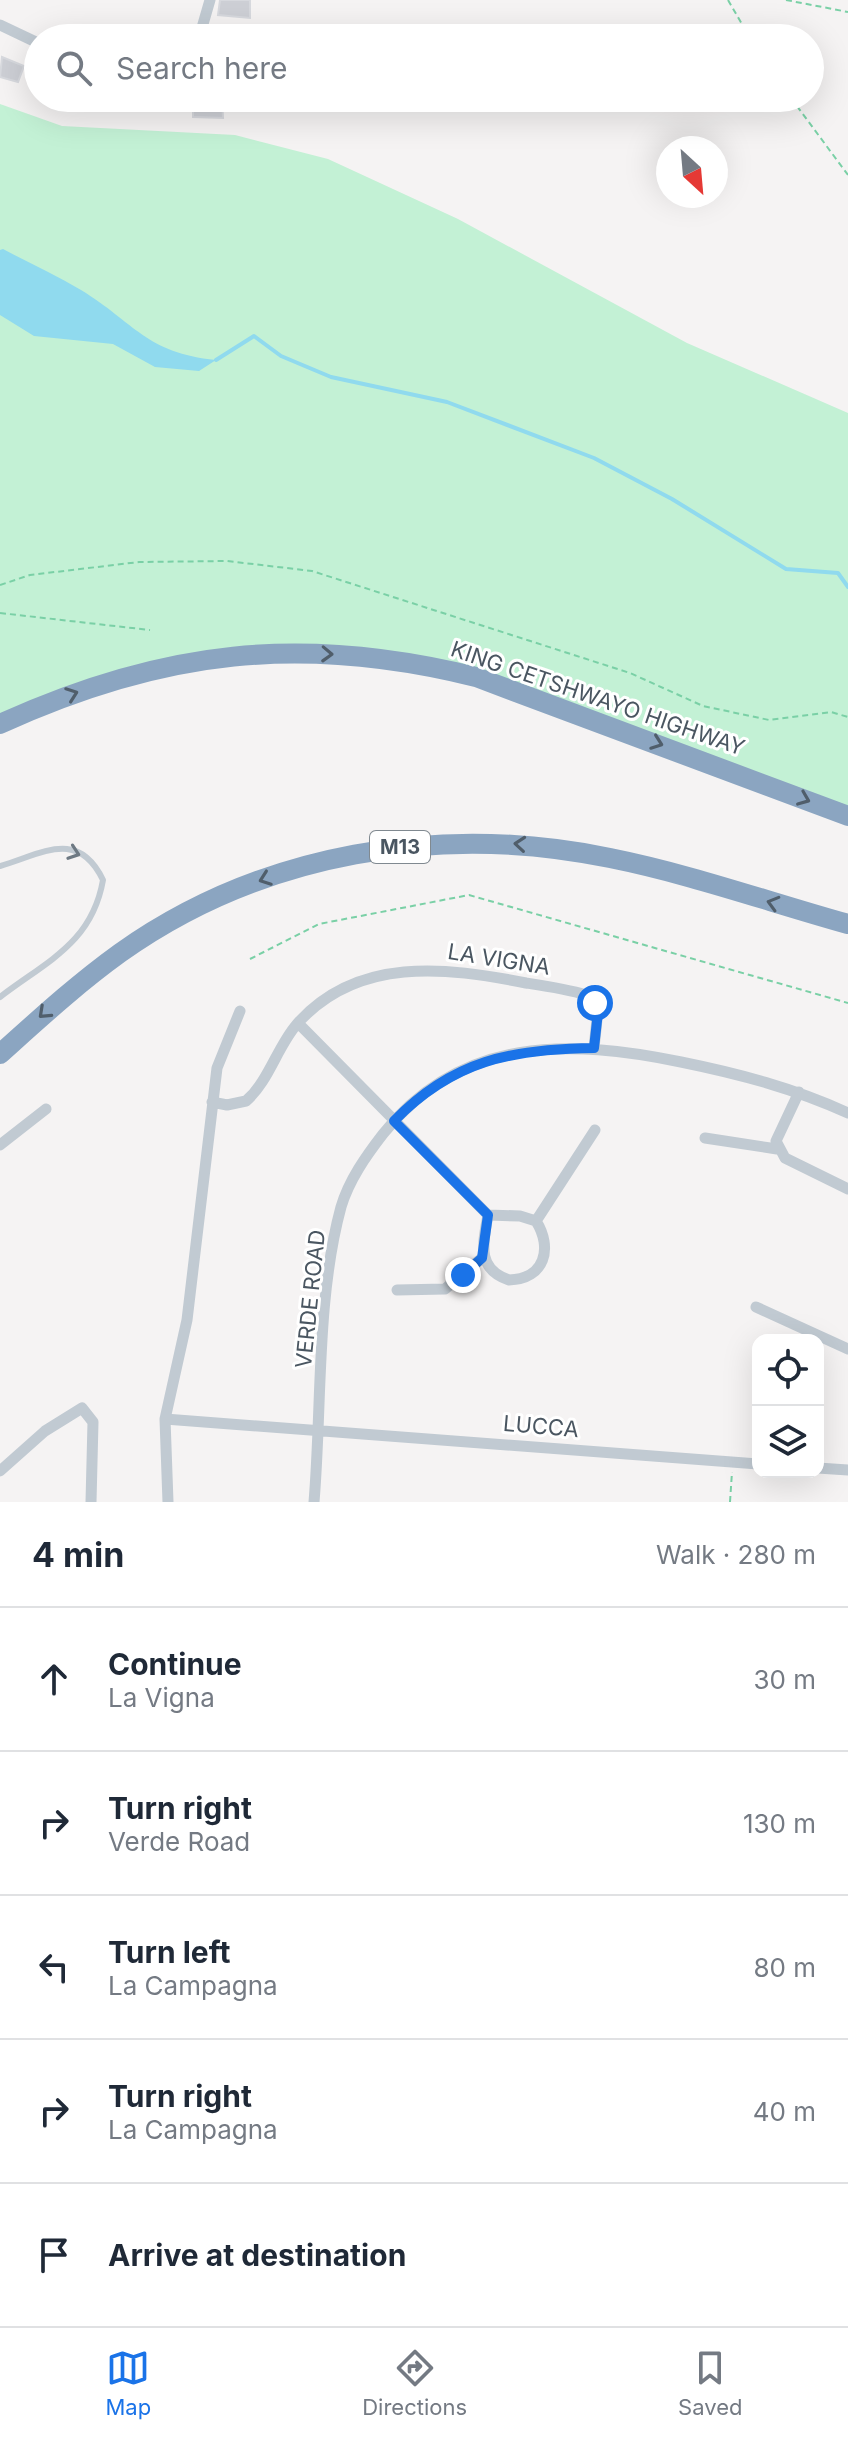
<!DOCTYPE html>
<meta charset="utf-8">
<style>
:root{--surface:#fff;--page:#f2f2f3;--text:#1f2937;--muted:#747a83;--line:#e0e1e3;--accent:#1a73e8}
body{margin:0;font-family:Inter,sans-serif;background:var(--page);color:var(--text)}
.controls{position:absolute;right:24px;bottom:24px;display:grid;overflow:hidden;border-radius:16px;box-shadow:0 8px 32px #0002}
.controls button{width:72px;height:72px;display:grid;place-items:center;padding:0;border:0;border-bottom:2px solid var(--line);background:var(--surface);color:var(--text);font:40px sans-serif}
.compass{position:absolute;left:656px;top:136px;width:72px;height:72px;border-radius:50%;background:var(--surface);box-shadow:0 8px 32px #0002;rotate:154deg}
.stop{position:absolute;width:24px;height:24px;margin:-18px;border:6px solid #1a73e8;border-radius:50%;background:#fff}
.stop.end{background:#1a73e8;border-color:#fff;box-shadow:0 2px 8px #0008}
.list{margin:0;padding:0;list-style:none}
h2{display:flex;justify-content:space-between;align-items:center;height:104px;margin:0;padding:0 32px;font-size:34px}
h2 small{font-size:26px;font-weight:400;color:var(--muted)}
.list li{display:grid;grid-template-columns:52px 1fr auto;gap:24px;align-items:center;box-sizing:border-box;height:144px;padding:0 32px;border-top:2px solid var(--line)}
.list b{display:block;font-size:30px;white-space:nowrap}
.list p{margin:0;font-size:26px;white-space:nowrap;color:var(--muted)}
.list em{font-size:26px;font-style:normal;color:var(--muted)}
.icon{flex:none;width:44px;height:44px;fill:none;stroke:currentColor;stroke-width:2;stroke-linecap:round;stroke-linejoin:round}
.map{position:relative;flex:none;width:848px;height:1502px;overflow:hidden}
.search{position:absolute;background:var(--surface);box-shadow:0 8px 32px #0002;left:24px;right:24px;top:24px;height:88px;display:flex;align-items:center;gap:20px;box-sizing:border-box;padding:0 28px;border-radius:44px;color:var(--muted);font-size:30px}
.sheet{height:824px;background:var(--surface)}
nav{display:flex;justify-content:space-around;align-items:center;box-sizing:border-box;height:112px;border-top:2px solid var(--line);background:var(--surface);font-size:22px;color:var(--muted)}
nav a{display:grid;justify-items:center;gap:4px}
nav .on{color:var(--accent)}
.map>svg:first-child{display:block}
.green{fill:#c3f1d5}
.water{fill:#90daee}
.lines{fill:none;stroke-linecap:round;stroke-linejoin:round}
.stream{stroke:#90daee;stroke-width:4}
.building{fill:#cdcfd5;stroke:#d7d9de;stroke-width:2}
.path{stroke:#7ad0a6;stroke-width:2;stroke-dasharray:6 4;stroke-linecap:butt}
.lane{stroke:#c1cad2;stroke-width:6}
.street{stroke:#c1cad2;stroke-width:11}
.highway{stroke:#8ba5c1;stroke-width:20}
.oneway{stroke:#505e6b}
.oneway2{stroke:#6e7983}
.route{stroke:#1a73e8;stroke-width:10}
.labels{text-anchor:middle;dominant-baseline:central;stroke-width:6;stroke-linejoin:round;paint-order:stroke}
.shield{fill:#fff;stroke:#808990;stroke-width:2}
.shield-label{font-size:20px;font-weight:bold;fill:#4a5661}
.street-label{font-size:22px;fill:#4a5661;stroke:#fff}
</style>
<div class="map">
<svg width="848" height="1502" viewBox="0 0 848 1502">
<rect width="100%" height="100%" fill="#f5f3f3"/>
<path class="green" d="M0,104l62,22 173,9 93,24 130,60 229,124 161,70v403l-424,-152 -215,-6 -209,66z"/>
<path class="water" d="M3,249c26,14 53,26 78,41 54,33 65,63 135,70l-17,11 -44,-4 -42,-23 -79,-8 -34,-21v-65z"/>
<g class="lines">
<path class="stream" d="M216,360l38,-24 27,20 50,21 116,25 147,56 78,41 114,70 52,4 10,14"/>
</g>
<path class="building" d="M220,0h30v18l-32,-3z
M2,57l22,9 -6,16 -18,-5z
M141,98l42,1 -1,10 -41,-5z
M211,99l11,1 1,18 -30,-1v-13l17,2z"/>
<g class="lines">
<path class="path" d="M728,0l22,38
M786,0l62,12
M791,98l57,77
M0,585l30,-10 109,-13 88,-1 85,10 318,102 73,33 66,14 62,-8 17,5
M0,613l150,17
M250,959l69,-35 150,-29 379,108
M730,1502l2,-30"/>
<path class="lane" d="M0,866c42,-12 78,-38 103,14 -11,63 -56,81 -103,117"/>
<path class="street" d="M0,25l38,18
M199,38l11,-38
M240,1011l-23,57 -30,252 -22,99 593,45
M298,1023l190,192
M799,1092l-23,49 9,17 63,31
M212,1102l15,3 19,-4c23,-20 31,-54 51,-77 60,-68 149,-57 229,-41 20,3 41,6 60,12l12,15 -4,38
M705,1138l72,11
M0,1145l46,-36
M488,1215l32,1 16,5c17,27 9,58 -27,59 -33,-11 -26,-37 -21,-65z
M536,1221l59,-91
M397,1290l48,-1 37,-31
M756,1307l92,42
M165,1419l3,83
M818,1468l30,2
M0,1471l45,-40 37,-23 11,14 -2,80
M314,1502c8,-95 2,-203 27,-295 8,-27 25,-51 42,-73 78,-98 186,-95 298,-72 59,12 112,26 167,51"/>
<path class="highway" d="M0,724c162,-74 302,-90 476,-47l372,139
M0,1054c39,-35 77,-70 120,-101 142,-101 321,-130 490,-95 80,16 159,44 238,66"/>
</g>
<defs><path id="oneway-chevron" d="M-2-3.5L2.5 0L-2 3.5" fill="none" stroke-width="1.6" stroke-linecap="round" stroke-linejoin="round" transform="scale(2)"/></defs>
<g class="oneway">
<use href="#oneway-chevron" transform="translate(327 654) rotate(2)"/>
<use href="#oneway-chevron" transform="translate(72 694) rotate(-20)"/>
<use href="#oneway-chevron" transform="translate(657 743) rotate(20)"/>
<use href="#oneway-chevron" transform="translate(804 799) rotate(22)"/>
<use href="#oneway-chevron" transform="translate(520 844) rotate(-175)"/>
<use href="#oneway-chevron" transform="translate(265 879) rotate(160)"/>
<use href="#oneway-chevron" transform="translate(773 903) rotate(-164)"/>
<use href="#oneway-chevron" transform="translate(44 1013) rotate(137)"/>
</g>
<use class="oneway2" href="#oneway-chevron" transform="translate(74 853) rotate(19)"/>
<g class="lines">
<path class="route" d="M463,1275l19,-17 6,-43 -94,-94c59,-61 118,-72 200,-73l4,-36 -3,-9"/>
</g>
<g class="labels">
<rect class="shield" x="370" y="831" width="60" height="32" rx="6"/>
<g class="shield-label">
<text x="400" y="847">M13</text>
</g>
<g class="street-label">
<text transform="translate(598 698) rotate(19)">KING CETSHWAYO HIGHWAY</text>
<text transform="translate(499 959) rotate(9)">LA VIGNA</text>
<text transform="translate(310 1299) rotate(-84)">VERDE ROAD</text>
<text transform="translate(541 1426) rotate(5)">LUCCA</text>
</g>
</g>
</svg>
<div class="controls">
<button><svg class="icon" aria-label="locate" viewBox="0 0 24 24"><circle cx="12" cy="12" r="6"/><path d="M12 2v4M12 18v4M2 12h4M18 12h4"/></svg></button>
<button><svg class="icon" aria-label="layers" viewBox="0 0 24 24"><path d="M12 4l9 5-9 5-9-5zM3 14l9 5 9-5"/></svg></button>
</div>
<svg class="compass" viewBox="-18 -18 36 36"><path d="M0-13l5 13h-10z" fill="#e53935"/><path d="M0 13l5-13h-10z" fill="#747a83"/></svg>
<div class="stop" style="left:595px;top:1003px"></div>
<div class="stop end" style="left:463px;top:1275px"></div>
<div class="search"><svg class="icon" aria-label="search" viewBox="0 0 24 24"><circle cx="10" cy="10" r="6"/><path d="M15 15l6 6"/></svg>Search here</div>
</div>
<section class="sheet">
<h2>4 min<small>Walk · 280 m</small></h2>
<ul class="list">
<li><svg class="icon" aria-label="ahead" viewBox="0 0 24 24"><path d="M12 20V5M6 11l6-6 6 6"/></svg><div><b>Continue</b><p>La Vigna</p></div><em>30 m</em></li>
<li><svg class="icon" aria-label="right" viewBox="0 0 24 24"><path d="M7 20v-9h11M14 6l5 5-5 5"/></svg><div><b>Turn right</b><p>Verde Road</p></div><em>130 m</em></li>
<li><svg class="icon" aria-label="left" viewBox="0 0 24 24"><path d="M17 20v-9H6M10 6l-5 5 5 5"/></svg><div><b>Turn left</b><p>La Campagna</p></div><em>80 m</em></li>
<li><svg class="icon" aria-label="right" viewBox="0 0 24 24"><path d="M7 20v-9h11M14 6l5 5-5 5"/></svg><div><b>Turn right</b><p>La Campagna</p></div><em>40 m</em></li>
<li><svg class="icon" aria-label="arrive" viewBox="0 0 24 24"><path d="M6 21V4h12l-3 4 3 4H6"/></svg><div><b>Arrive at destination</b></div></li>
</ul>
</section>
<nav>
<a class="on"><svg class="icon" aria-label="map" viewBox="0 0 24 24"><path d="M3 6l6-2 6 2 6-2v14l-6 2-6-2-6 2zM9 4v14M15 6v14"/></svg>Map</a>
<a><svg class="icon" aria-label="directions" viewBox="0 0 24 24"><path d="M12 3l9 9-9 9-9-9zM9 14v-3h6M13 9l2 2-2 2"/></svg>Directions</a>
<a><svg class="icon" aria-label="saved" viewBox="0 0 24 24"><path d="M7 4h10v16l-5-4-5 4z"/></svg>Saved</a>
</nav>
